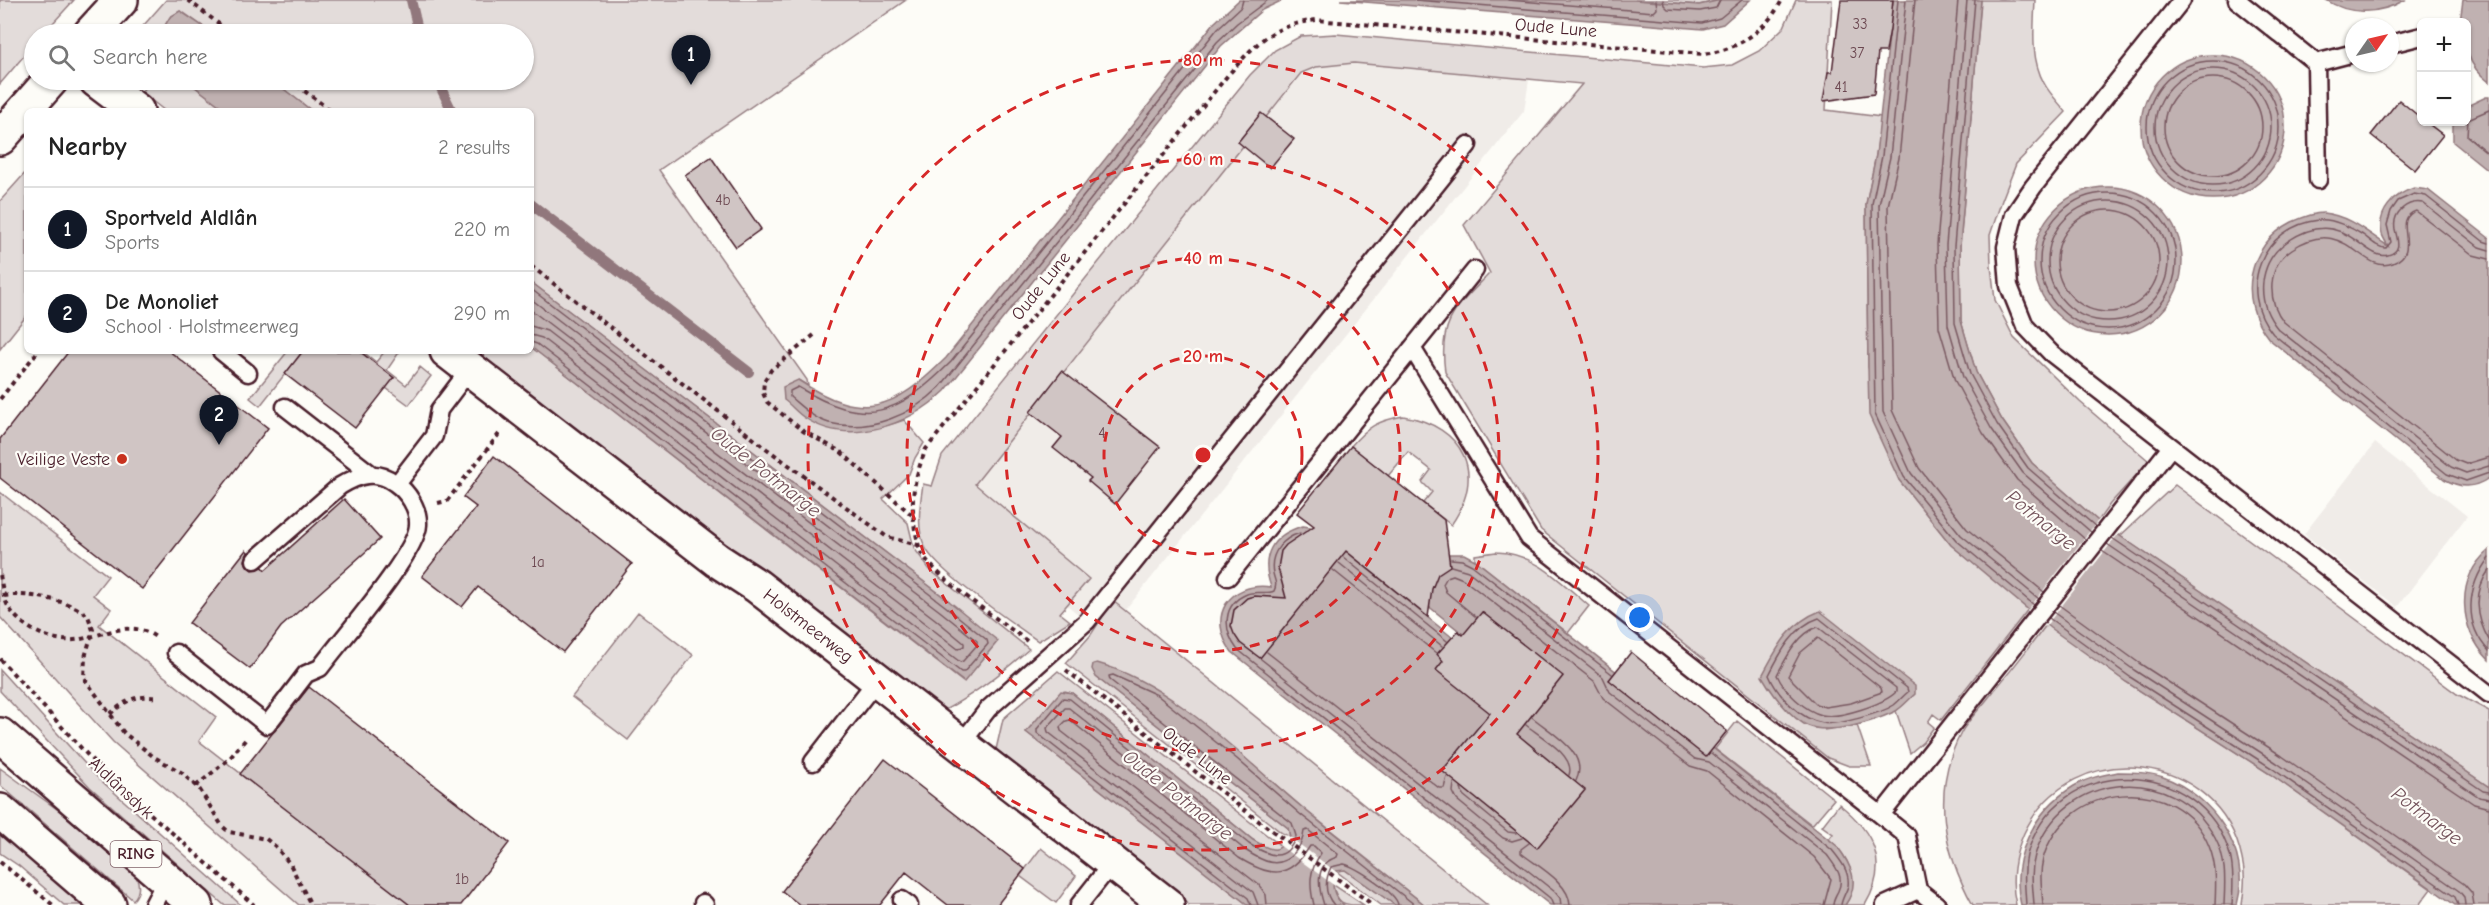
<!DOCTYPE html>
<meta charset="utf-8">
<style>
:root{--surface:#fff;--page:#f2f2f2;--text:#222;--muted:#767676;--line:#e0e0e0;--accent:#111827}
body{margin:0;font-family:"Comic Neue",sans-serif;background:var(--page);color:var(--text)}
.controls{position:absolute;right:18px;top:18px;display:grid;overflow:hidden;border-radius:9px;box-shadow:0 2px 4px #0004}
.controls button{width:54px;height:54px;display:grid;place-items:center;padding:0;border:0;border-bottom:2px solid var(--line);background:var(--surface);color:var(--text);font:30px sans-serif}
.compass{position:absolute;left:2345px;top:18px;width:54px;height:54px;border-radius:50%;background:var(--surface);box-shadow:0 2px 4px #0004;rotate:56deg}
.you{position:absolute;left:1640px;top:618px;width:21px;height:21px;margin:-15px;border:4px solid #fff;border-radius:50%;background:#1a73e8;box-shadow:0 0 0 9px #1a73e833}
.badge{display:grid;place-items:center;width:39px;height:39px;border-radius:50%;background:var(--accent);color:#fff;font-size:20px;font-weight:700}
.pin{position:absolute;translate:-50% -50px;filter:drop-shadow(0 2px 3px #0008)}
.pin::after{content:'';position:absolute;top:32px;width:21px;height:18px;background:inherit;clip-path:polygon(0 0,100% 0,50% 100%)}
.list{margin:0;padding:0;list-style:none}
h2{display:flex;justify-content:space-between;align-items:center;height:78px;margin:0;padding:0 24px;font-size:26px}
h2 small{font-size:20px;font-weight:400;color:var(--muted)}
.list li{display:grid;grid-template-columns:39px 1fr auto;gap:18px;align-items:center;box-sizing:border-box;height:84px;padding:0 24px;border-top:2px solid var(--line)}
.list b{display:block;font-size:22px;white-space:nowrap}
.list p{margin:0;font-size:20px;white-space:nowrap;color:var(--muted)}
.list em{font-size:20px;font-style:normal;color:var(--muted)}
.icon{flex:none;width:33px;height:33px;fill:none;stroke:currentColor;stroke-width:2;stroke-linecap:round;stroke-linejoin:round}
.map{position:relative;flex:none;width:2489px;height:905px;overflow:hidden}
.search{position:absolute;background:var(--surface);box-shadow:0 2px 4px #0004;left:24px;top:24px;width:510px;height:66px;display:flex;align-items:center;gap:15px;box-sizing:border-box;padding:0 21px;border-radius:33px;color:var(--muted);font-size:22px}
.panel{position:absolute;background:var(--surface);box-shadow:0 2px 4px #0004;left:24px;top:108px;width:510px;height:246px;border-radius:9px}
.map>svg:first-child{display:block}
.built{fill:#f0ece8}
.green{fill:#e3dcda;stroke:#967e82;stroke-width:1.5}
.water{fill:#c0b1b1;stroke:#91777b;stroke-width:1.5}
.pier{fill:#fdfcf7}
.lines{fill:none;stroke-linecap:round;stroke-linejoin:round}
.shore{stroke:#795961;stroke-width:1.5}
.stream{stroke:#91777b;stroke-width:10}
.building{fill:#d0c5c4;stroke:#4a1f2b;stroke-width:1.5}
.service-casing{stroke:#4a1f2b;stroke-width:21}
.minor-casing{stroke:#4a1f2b;stroke-width:38}
.tertiary-casing{stroke:#4a1f2b;stroke-width:38}
.primary-casing{stroke:#4a1f2b;stroke-width:38}
.path{stroke:#4a1f2b;stroke-width:4;stroke-dasharray:4.5 4.5;stroke-linecap:butt}
.service{stroke:#fdfcf7;stroke-width:16}
.minor{stroke:#fdfcf7;stroke-width:33}
.tertiary{stroke:#fdfcf7;stroke-width:33}
.primary{stroke:#fdfcf7;stroke-width:33}
.ring{fill:none;stroke:#d62828;stroke-width:3;stroke-dasharray:10 8}
.poi-dot{fill:#c8321e;stroke:#fdfcf7;stroke-width:2}
.labels{text-anchor:middle;dominant-baseline:central;stroke-width:4.5;stroke-linejoin:round;paint-order:stroke}
.number-label{font-size:15px;fill:#6c4851}
.shield{fill:#fdfcf7;stroke:#806168;stroke-width:1.5}
.shield-label{font-size:16px;font-weight:bold;fill:#4a1f2b}
.street-label{font-size:18px;fill:#4a1f2b;stroke:#fdfcf7}
.poi-label{font-size:18px;fill:#4a1f2b;stroke:#fdfcf7;text-anchor:end}
.water-label{font-size:20px;font-style:italic;fill:#73525a;stroke:#fdfcf7}
.centre{fill:#d62828;stroke:#fdfcf7;stroke-width:3}
.ring-label{font-size:18px;text-anchor:middle;font-weight:bold;fill:#d62828;stroke:#fdfcf7;stroke-width:4.5;stroke-linejoin:round;paint-order:stroke}
</style>
<div class="map">
<svg width="2489" height="905" viewBox="0 0 2489 905">
<rect width="100%" height="100%" fill="#fdfcf7"/>
<filter id="ink" filterUnits="userSpaceOnUse"><feTurbulence type="fractalNoise" baseFrequency=".0167" numOctaves="2"/><feDisplacementMap in="SourceGraphic" scale="12" xChannelSelector="R" yChannelSelector="G"/><feConvolveMatrix kernelMatrix="1 2 1 2 8 2 1 2 1" color-interpolation-filters="sRGB"/></filter>
<g filter="url(#ink)">
<path class="built" d="M1348,49l181,31 -5,31 -419,525 -43,-35 -119,-120 344,-418z
M2375,443l92,73 -70,91 -93,-73z"/>
<path class="green" d="M0,0h74l-31,34h-9v10l-34,40z
M166,0h740l-247,170 148,210 1,6 -10,-6 29,48c29,3 50,2 77,-8l20,23 -9,15 -6,16 -26,25 25,24 6,25 16,22 99,79c-28,25 -55,46 -88,63l-465,-361h55v-4l432,335 -14,-81 -418,-319v-171h-219l-40,-31h252v-46h-310l-33,-23 -11,6 -10,17h-24z
M1635,0h86l-22,5z
M1796,0h36l-6,110 55,7 -5,38 -10,49 2,163 31,113 52,65 78,63 -88,112 -8,-6 -5,8 6,5 -11,15 -13,11 -14,-42 19,-17 -91,36 33,-5 14,41h-22l-21,-8 -287,-228 -96,-158c-7,-52 11,-64 45,-99l-26,-48 118,-141 -228,-21 -38,4 -15,6 -326,411 114,95 -29,34 10,8 -32,20c-25,-18 -102,-70 -113,-94 -9,-19 -5,-43 -2,-63l9,2 10,-30 308,-381 25,-25 26,-14 35,-2 367,34 29,-3 27,-14 25,-24z
M1981,0h54c-1,27 -5,58 9,83 5,10 15,20 22,29l-50,52 -14,36 -12,35 1,31 4,34 19,38 66,64 69,59 -39,43 -12,17 -66,-58 -30,-43 -26,-48 -15,-51 -1,-75z
M142,80h44l41,31h-62l-24,-19 6,-7z
M27,171v144l-27,34v-148z
M288,351h15l-43,55 -10,-8z
M359,351h3l14,11 9,-11h15l-13,19 19,15 14,-18 11,9 -22,29 -23,-17 8,-10z
M1403,416c61,10 84,58 48,109l-28,-22 9,-11 -10,-10 9,-12 -23,-18 -20,24 -37,-30c17,-20 27,-25 52,-30z
M2175,485l282,209 32,17v76l-369,-251z
M0,492l108,84 -15,19 18,14 -12,16 117,92 -17,24 211,164h-111l-186,-163 -113,-125z
M1496,552c39,1 65,30 93,54l-21,27 -93,-73v-5z
M1113,601l15,12 359,292h-62l-121,-96 -63,-54 -145,-78 192,151 2,9 -8,-4 -216,-170 24,-27z
M638,612l55,43 -65,85 -56,-43z
M2047,624l79,58 144,92 161,115 -12,16h-177c2,-15 4,-31 0,-46 -22,-108 -171,-126 -218,-26 -10,22 -14,48 -8,72h-43c-30,-54 -42,-115 -12,-172 7,-13 19,-24 28,-36 20,-24 39,-48 58,-73z
M0,670l97,107 144,128h-17l-134,-118 -90,-96z
M1058,671l224,176c-10,7 -20,-2 -29,-7l-181,-147 -7,-2 -39,41 222,173h-59l-194,-151 8,-35z
M1737,721l97,78 -22,26 -97,-76z
M0,768l61,44 75,64c4,9 4,17 -3,24l-133,-115z
M1839,804c35,28 51,60 26,101h-20c17,-24 3,-49 -16,-66l4,-5 -11,-8z
M0,833l82,72h-18l-45,-39 -19,-13z
M1041,848l35,28 -20,27 -36,-27z
M1345,870l50,35h-14l-45,-34z
M1332,883l3,3 29,19c-23,0 -26,0 -32,-22z"/>
<path class="water" d="M1239,0h44l-21,10 -41,36 -276,345c-35,33 -95,57 -140,27 -8,-5 -14,-13 -21,-18l-1,-13 15,-7c65,43 96,30 148,-22l268,-335z
M1340,0h295l64,5 22,-5h29l-27,24 -20,5z
M1893,0h88l-21,246 1,75 15,51 26,48 30,43 66,58 391,266v118h-34l-185,-131 -144,-92 -76,-54 -99,-83 -52,-65 -30,-65 -1,-48 -2,-163 10,-49z
M2326,0h79c-25,14 -55,16 -79,0z
M2463,0h26v82c-23,-18 -23,-32 -23,-60h-6z
M180,11l34,23h-54l10,-17z
M2141 127a72 72 0 1 1 144 0a72 72 0 1 1-144 0Z
M186,80h86l40,31h-85z
M2486,97h3v74l-36,-29v-16l2,-4h11l1,-16z
M2034 261a74 74 0 1 1 148 0a74 74 0 1 1-148 0Z
M2414,188l14,2 61,48v240c-16,11 -29,10 -45,1l-175,-140c-32,-39 -22,-94 23,-117 9,-4 21,-9 31,-9 25,2 45,20 65,33 -2,-4 -5,-8 -6,-12 -6,-23 13,-40 32,-46z
M531,282l418,319 49,40 -34,41 -433,-335z
M1303,526l14,2 141,114 5,-8 -36,-29 -5,-10 21,-41h21l11,6 362,286c14,19 24,37 8,59h-295l-318,-253c-26,-34 -4,-71 39,-65 -11,-31 0,-52 32,-61z
M2489,550v110c-30,-31 -35,-80 0,-110z
M1820,611l95,75v8c-7,6 -13,14 -21,18 -22,10 -67,25 -90,12 -18,-11 -32,-31 -42,-48 15,-28 27,-53 58,-65z
M1097,663c77,21 146,96 207,146 39,33 81,64 121,96h-30l-50,-35 -9,1c-5,14 -4,25 8,34h-96l-222,-173 35,-41 11,2 181,147c19,10 22,16 37,-3l-2,-9 -192,-151 -4,-8 1,-5z
M2118,772c15,0 31,0 45,5 50,18 89,74 74,128h-216c-12,-46 13,-95 53,-119 13,-8 28,-11 44,-14z"/>
<path class="pier" d="M2100,518l20,14 -75,95 -18,-16z
M1287,835l52,39 -4,12 -56,-41z"/>
<g class="lines">
<path class="shore" d="M1243,0l-2,7 -23,21 -267,334c-54,54 -85,66 -153,25l-8,4v6c12,10 24,22 39,26 41,10 83,-8 111,-36l277,-345 20,-19 31,-23
M1415,0l287,23 18,-5 22,-18
M1508,0l146,12 3,-3 -1,-9
M1663,0l1,5 4,4 32,2 16,-3 4,-8
M1898,0l-16,156 -10,48 3,210 29,63 52,63 78,65
M1906,0l-16,157 -11,48 4,207 28,61 50,62 78,64
M1915,0l-16,158 -11,48 4,204 27,58 48,61 77,63
M1958,0l-21,244 2,83 16,54 28,52 34,47 69,60
M1967,0l-21,245 2,80 15,52 28,51 32,45 68,59
M1975,0l-21,246 1,77 15,51 27,50 31,44 68,59
M2147 127a66 66 0 1 1 132 0a66 66 0 1 1-132 0Z
M2155 127a58 58 0 1 1 116 0a58 58 0 1 1-116 0Z
M2164 127a49 49 0 1 1 98 0a49 49 0 1 1-98 0Z
M2489,110l-21,9 -1,17 22,18
M2040 261a68 68 0 1 1 136 0a68 68 0 1 1-136 0Z
M2048 261a60 60 0 1 1 120 0a60 60 0 1 1-120 0Z
M2057 261a51 51 0 1 1 102 0a51 51 0 1 1-102 0Z
M2489,243l-6,-2 -57,-45 -12,-2 -16,7 -7,10 -4,14 4,17 -5,6c-9,0 -16,-8 -23,-13 -11,-7 -31,-17 -44,-15 -57,6 -83,70 -46,114l174,140 19,7 23,-8
M2489,250l-10,-3 -56,-44c-15,-3 -31,9 -28,26 2,10 8,22 -7,26 -25,7 -44,-52 -100,-14 -15,10 -23,24 -25,41 -2,18 4,34 15,47l173,138 15,6 23,-7
M2489,259l-16,-4 -57,-44c-26,9 7,40 -23,52 -32,13 -47,-50 -101,-14 -12,8 -19,20 -20,35 -1,14 3,27 12,38l172,138 10,4 23,-7
M531,289l414,317 42,34 1,4 -24,28h-3l-424,-328 -6,-2
M531,299l410,313 36,29v4l-14,16 -3,1 -418,-324 -11,-3
M531,310l404,309 29,24v3l-6,3 -411,-318 -16,-5
M1300,533c-17,5 -31,20 -27,40 1,7 5,10 1,18 -8,4 -18,-1 -27,3 -25,10 -24,36 -10,55l313,249 3,7
M2112,538l371,253 6,1
M2107,544l372,253 10,2
M2102,551l372,253 15,4
M1343,557l104,84
M2489,558c-22,28 -26,66 0,93
M1451,559l11,1 10,5 140,109
M1339,563l103,83
M1451,566l17,5 135,106 7,15 85,67 14,3 118,93c8,11 18,22 11,36 -3,6 -5,8 -5,14
M1333,570l103,83
M2489,570c-16,22 -13,48 0,70
M2059,605l80,58 143,93 182,128 8,9 2,12
M2053,612l81,58 143,93 182,128 5,6 1,8
M1476,617l-30,-25 -3,-8 4,-7 6,-2 10,4 131,102 9,17 87,68 17,5 107,86 17,22 -7,26
M1819,618l88,70 1,4c-5,4 -9,9 -14,13 -12,8 -57,21 -71,18 -22,-3 -46,-28 -54,-48 11,-22 25,-49 50,-57z
M2049,618l81,59 143,92 182,128 3,8
M1818,627l78,61v4c-12,12 -57,27 -74,23 -17,-4 -38,-24 -45,-40 9,-17 21,-42 41,-48z
M1818,638l63,50 1,4 -31,11 -26,4 -9,-3 -28,-28 12,-23z
M1267,652l172,136h5l3,-11
M1261,659l294,233 5,6 1,7
M1532,717c19,16 58,36 44,64
M1526,725c14,11 50,31 43,50
M1711,753l121,97c9,11 18,22 16,36 -2,7 -6,12 -7,19
M1454,783l-1,9 4,8 46,38 9,3 10,-3
M1461,788l2,7 45,37 8,1
M1529,843l-8,6v4c16,13 48,29 49,52
M1251,905l-3,-7 -211,-165v-4l26,-31 7,1 179,145c20,12 37,20 47,-8l-4,-13 -182,-143 -1,-4 4,-1 44,20 80,64 63,55 115,91
M1258,905l-5,-13 -205,-160 -1,-4 18,-20h4l176,142c17,11 34,21 50,2 6,-7 8,-12 9,-21l4,-1 30,24 -1,3c-23,7 -19,30 -13,48
M1267,905l-1,-10 -7,-10 -198,-154 -1,-4 6,-6 4,-1 169,138c31,19 50,22 71,-12h4l7,7c-12,18 -12,31 -7,52
M1334,905c-10,-11 -9,-25 -3,-38l13,-3c12,3 53,29 54,41
M2026,905c-1,-17 -3,-33 1,-50 28,-103 174,-101 203,0 4,16 3,33 2,50
M2034,905c-1,-17 -4,-33 1,-50 26,-84 139,-95 180,-17 12,22 10,44 9,67
M2043,905c-1,-16 -4,-30 0,-46 21,-77 135,-89 166,-13 8,20 7,38 6,59"/>
<path class="stream" d="M411,0l8,34
M437,80l15,31
M531,204l218,168"/>
</g>
<path class="building" d="M1841,0h52l-3,29 -4,23h-8l-4,42 -51,7 5,-29h4z
M2399,100l22,18v4h5l17,13 -28,35 -44,-35z
M1261,113l33,26 -24,29 -32,-26z
M711,157l50,72 -25,18 -51,-72z
M69,351h100l99,77 -126,161 -142,-111v-39z
M303,351h56l35,27 -39,50 -70,-54z
M1062,371l98,76 -45,57 -27,-23 3,-3 -38,-30 9,-11 -32,-25z
M1351,446l93,74 6,46 -12,8 -6,15 -4,28 -82,-66 -86,107 -20,-15 -6,-9 -3,-8 3,-16 13,-12 7,-2 32,2 -8,-30 3,-17 5,-6 28,-19 -17,-13z
M494,456l138,108 -69,88 -85,-65 -16,20 -40,-31 54,-69 -13,-10z
M344,499l36,40 -99,88 -31,42 -61,-46 57,-73 2,2 -3,9 3,6 4,3 11,-3 2,3z
M1482,612l81,64 -46,58 68,56 -48,58 -95,-77 48,-58 -54,-43 7,-9 -6,-7 21,-23 5,4z
M1631,652l96,79 -21,26 -97,-77z
M309,687l200,156 -48,62h-51l-170,-131z
M885,759l140,110 -28,36h-49l-42,-33 -26,33h-80l-18,-14z"/>
<g class="lines">
<defs>
<path id="service" d="M2182,0l-149,187 -19,28 -8,32 3,39 16,40 26,27 438,341
M2237,0l79,63 38,-10
M2390,44l32,-8
M2316,63l2,117
M1412,348l117,190 352,277
M221,351l27,22
M285,407l86,67
M397,484l37,-48 5,-26 31,-41
M1228,577l247,-307
M176,653l91,72 39,-51 14,-6c20,-27 97,-115 98,-143 1,-16 -10,-33 -23,-42 -19,-14 -37,-8 -55,3l-85,74
M961,744l27,-35 99,-88 381,-476
M813,762l64,-82
M902,900l7,5
M703,903l2,2
M153,905l13,-25
M1079,905l34,-43
M1885,905l33,-15
M1937,905l-19,-15 -11,-54 -26,-21 290,-368"/>
<path id="minor" d="M96,80l41,31
M447,351l270,209 40,26 410,319"/>
<path id="tertiary" d="M90,34l31,-34
M0,138l51,-58"/>
<path id="primary" d="M0,735l196,170
M0,811l109,94"/>
</defs>
<use href="#service" class="service-casing"/>
<use href="#minor" class="minor-casing"/>
<use href="#tertiary" class="tertiary-casing"/>
<use href="#primary" class="primary-casing"/>
<path class="path" d="M188,0l44,34
M290,80l41,31
M531,266l236,183 120,88 31,8
M814,335l-43,35 -7,11 -1,12 4,9 36,29 38,21 71,63
M0,399l38,-48
M438,503l9,-2 52,-67
M0,575c2,10 3,22 8,31 13,23 47,39 73,33 26,-5 52,-20 76,-1
M4,596c22,-4 67,4 84,20l5,14 -8,27 -1,21 40,55 30,24 27,15 19,18 22,36 7,6 37,7 9,7 15,18 21,41
M1027,641c-26,-20 -92,-63 -106,-89 -3,-7 -4,-15 -6,-22 -5,-33 -1,-51 11,-81l302,-374c31,-34 40,-48 88,-55l387,34c33,-3 64,-24 79,-54
M0,659l103,113 151,133
M1066,670l186,146 121,89
M110,714c16,-14 27,-20 49,-16
M196,786l33,-27 17,-20
M0,862l53,43"/>
<use href="#service" class="service"/>
<use href="#minor" class="minor"/>
<use href="#tertiary" class="tertiary"/>
<use href="#primary" class="primary"/>
</g>
</g>
<g class="ring">
<circle cx="1203" cy="455" r="99"/>
<circle cx="1203" cy="455" r="197"/>
<circle cx="1203" cy="455" r="296"/>
<circle cx="1203" cy="455" r="395"/>
</g>
<circle class="poi-dot" cx="122" cy="459" r="6"/>
<g class="labels">
<g class="number-label">
<text x="1860" y="24">33</text>
<text x="1857" y="53">37</text>
<text x="1841" y="87">41</text>
<text x="723" y="200">4b</text>
<text x="1102" y="433">4</text>
<text x="538" y="562">1a</text>
<text x="462" y="879">1b</text>
</g>
<rect class="shield" x="110.5" y="841" width="51" height="26" rx="4.5"/>
<g class="shield-label">
<text x="136" y="854">RING</text>
</g>
<g class="street-label">
<text transform="translate(1556 28) rotate(5)">Oude Lune</text>
<text transform="translate(1041 286) rotate(-51)">Oude Lune</text>
<text transform="translate(808 626) rotate(38)">Holstmeerweg</text>
<text transform="translate(1197 756) rotate(38)">Oude Lune</text>
<text transform="translate(121 788) rotate(43)">Aldlânsdyk</text>
</g>
<g class="poi-label">
<text x="110" y="459">Veilige Veste</text>
</g>
<g class="water-label">
<text transform="translate(766 472) rotate(38)">Oude Potmarge</text>
<text transform="translate(2041 520) rotate(39)">Potmarge</text>
<text transform="translate(1178 795) rotate(38)">Oude Potmarge</text>
<text transform="translate(2427 816) rotate(37)">Potmarge</text>
</g>
</g>
<circle cx="1203" cy="455" r="9" class="centre"/>
<g class="ring-label">
<text x="1203" y="66">80 m</text>
<text x="1203" y="165">60 m</text>
<text x="1203" y="264">40 m</text>
<text x="1203" y="362">20 m</text>
</g>
</svg>
<div class="controls">
<button>+</button>
<button>−</button>
</div>
<svg class="compass" viewBox="-18 -18 36 36"><path d="M0-13l5 13h-10z" fill="#e53935"/><path d="M0 13l5-13h-10z" fill="#767676"/></svg>
<div class="you"></div>
<div class="pin badge" style="left:691px;top:85px">1</div>
<div class="pin badge" style="left:219px;top:445px">2</div>
<div class="search"><svg class="icon" aria-label="search" viewBox="0 0 24 24"><circle cx="10" cy="10" r="6"/><path d="M15 15l6 6"/></svg>Search here</div>
<section class="panel">
<h2>Nearby<small>2 results</small></h2>
<ul class="list">
<li><span class="badge">1</span><div><b>Sportveld Aldlân</b><p>Sports</p></div><em>220 m</em></li>
<li><span class="badge">2</span><div><b>De Monoliet</b><p>School · Holstmeerweg</p></div><em>290 m</em></li>
</ul>
</section>
</div>
